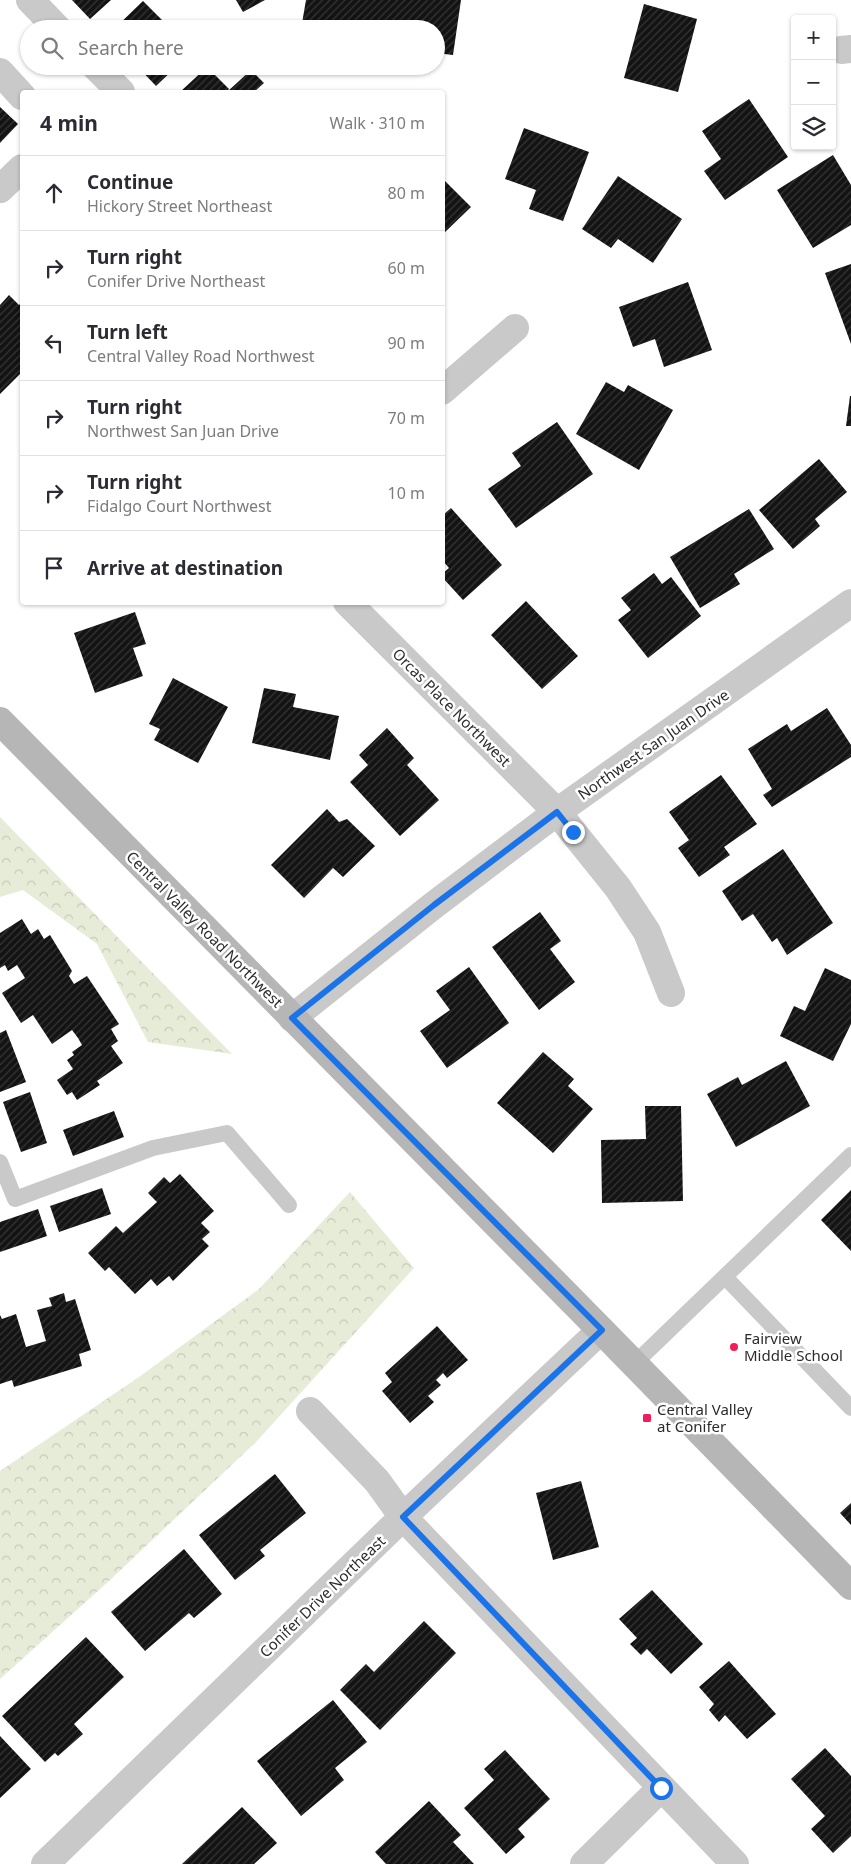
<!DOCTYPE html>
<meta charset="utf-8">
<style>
:root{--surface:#fff;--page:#f2f2f3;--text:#2b2b33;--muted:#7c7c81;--line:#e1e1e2}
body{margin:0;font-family:"Noto Sans",sans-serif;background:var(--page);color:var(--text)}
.controls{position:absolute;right:15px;top:15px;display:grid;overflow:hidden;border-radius:5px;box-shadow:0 1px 4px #0004}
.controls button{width:45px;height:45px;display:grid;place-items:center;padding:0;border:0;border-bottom:1px solid var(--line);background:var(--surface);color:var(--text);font:25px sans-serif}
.stop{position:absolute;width:15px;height:15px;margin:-11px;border:4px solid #1a73e8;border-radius:50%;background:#fff}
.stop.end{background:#1a73e8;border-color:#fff;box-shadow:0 1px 5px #0008}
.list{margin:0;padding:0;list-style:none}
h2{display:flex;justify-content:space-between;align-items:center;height:65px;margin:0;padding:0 20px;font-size:21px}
h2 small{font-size:16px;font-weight:400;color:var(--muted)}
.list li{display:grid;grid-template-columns:32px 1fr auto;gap:15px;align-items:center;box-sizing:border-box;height:75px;padding:0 20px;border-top:1px solid var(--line)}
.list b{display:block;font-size:19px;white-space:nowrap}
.list p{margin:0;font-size:16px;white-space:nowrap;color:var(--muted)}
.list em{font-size:16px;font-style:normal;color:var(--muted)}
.icon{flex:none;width:28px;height:28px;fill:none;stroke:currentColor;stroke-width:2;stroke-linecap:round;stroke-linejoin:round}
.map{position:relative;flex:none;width:851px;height:1864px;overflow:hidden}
.search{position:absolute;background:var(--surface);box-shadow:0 1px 4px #0004;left:20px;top:20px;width:425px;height:55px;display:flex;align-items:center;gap:12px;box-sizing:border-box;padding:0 18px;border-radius:28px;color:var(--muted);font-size:19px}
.panel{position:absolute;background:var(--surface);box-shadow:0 1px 4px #0004;left:20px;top:90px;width:425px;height:515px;border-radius:5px}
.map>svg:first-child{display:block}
.forest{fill:url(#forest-crowns)}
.building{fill:url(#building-hatch)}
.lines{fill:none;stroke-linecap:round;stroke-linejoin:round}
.lane{stroke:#c9c9c9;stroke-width:16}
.street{stroke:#c9c9c9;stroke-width:28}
.secondary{stroke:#b6b6b6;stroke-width:28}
.route{stroke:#1a73e8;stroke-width:6}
.poi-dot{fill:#f51c59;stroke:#fff;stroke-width:2}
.labels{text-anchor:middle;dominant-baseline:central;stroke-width:5;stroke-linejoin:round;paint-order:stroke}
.street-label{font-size:15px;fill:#2c2c2c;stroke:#fff}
.poi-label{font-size:15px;fill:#2c2c2c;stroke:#fff;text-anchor:start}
</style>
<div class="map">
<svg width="851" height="1864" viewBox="0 0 851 1864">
<defs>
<pattern id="forest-crowns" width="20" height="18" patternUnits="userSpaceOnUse" patternTransform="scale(1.25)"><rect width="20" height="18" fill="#e7ecd8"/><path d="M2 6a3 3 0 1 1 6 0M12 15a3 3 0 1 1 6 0" fill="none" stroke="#c6cbba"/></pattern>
<pattern id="building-hatch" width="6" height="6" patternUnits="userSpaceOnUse" patternTransform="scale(1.25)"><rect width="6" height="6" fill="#131313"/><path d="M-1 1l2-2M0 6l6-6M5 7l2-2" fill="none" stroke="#363636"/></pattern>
</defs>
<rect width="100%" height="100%" fill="#fff"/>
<path class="forest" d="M0,817l232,237 -84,-12 -51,-98 -74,-54 -23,7z
M350,1192l64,76 -157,173 -148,140 -109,98v-208l139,-94 120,-88z"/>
<path class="building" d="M72,0h39l-21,19z
M236,0h29l-22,12z
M306,0h155l-8,55 -17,-2v-24h-135z
M143,1l21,21 -7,7h-43z
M644,4l53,15 -19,73 -54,-14z
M137,66h40l-21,20z
M207,67l22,22 -3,3h-46z
M251,70l13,13 -10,9h-27z
M749,99l39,58 -63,43 -21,-29 17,-12 -19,-28z
M0,107l18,17 -18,19z
M524,128l65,24 -26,69 -34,-12 7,-19 -31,-11z
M833,155l18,30v40l-38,23 -36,-58z
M618,176l64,43 -29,44 -35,-24 -7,9 -29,-19z
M442,178l29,29 -29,28z
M851,264v80l-26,-71z
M688,282l24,68 -48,17 -9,-28 -22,8 -14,-40z
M9,295l10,10 3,-3v70l-22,22v-89z
M606,382l18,10 4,-7 45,25 -34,60 -63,-36z
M850,396h1v30h-5z
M557,422l36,52 -77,54 -28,-39 33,-23 -9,-13z
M819,459l28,33 -32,27 5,7 -27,23 -34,-39z
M451,508l51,57 -39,35 -21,-23v-3l7,-6 -7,-8v-44z
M749,509l25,40 -40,25 6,10 -40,24 -30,-51z
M654,573l8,11 9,-7 30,39 -53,42 -30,-38 13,-10 -10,-12z
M526,601l52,55 -36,33 -51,-54z
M135,612l11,32 -13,4 10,28 -48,17 -21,-60z
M173,678l55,29 -30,56 -44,-23 6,-11 -11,-5z
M264,688l32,6 -3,13 46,9 -9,44 -78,-17z
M827,708l24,37v12l-79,50 -9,-12 9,-6 -24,-40 39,-25 4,7z
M387,728l27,30 -7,7 32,35 -39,36 -50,-54 18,-17 -9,-10z
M721,775l36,49 -33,23 6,8 -31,22 -21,-29 11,-8 -20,-28z
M327,809l12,13 8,-3 28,27 -32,31 -10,-9 -29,30 -33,-33z
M783,849l50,74 -46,32 -10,-17 -5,4 -19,-28 -11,7 -20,-30z
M540,912l21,29 -11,8 25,33 -36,28 -47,-63z
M22,919l9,15 7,-5 6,10 6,-4 22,36 -3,5 5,8 13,-8 32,48 -8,5 7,12 -7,5 12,17 -26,18 3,4 -23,15 -5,-8 -5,3 -10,-15 16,-11 -6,-9 7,-5 -2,-3 10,-7 -4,-7 -6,-8 -20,14 -19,-29 -12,8 -19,-30 23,-15 -8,-13 -9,6 -3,-6 -5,3v-35z
M469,967l40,56 -62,45 -27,-37 30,-21 -14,-19z
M825,968l26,12v44l-18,37 -53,-25 14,-30 11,5z
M6,1030l20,52 -26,10v-59z
M543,1052l31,27 -6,7 25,23 -40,44 -56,-50z
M786,1061l24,45 -74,41 -29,-53 31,-17 4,8z
M30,1092l17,51 -26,9 -18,-50z
M645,1106h36l2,95 -81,2 -1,-63 45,-1z
M114,1111l10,26 -51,19 -10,-26z
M180,1174l34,37 -13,12 9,9 -8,7 7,7 -36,35 -4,-5 -12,10 -6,-7 -16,15 -26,-27 -4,4 -17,-18 28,-27 7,7 34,-31 -9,-9 16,-16 6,6z
M102,1188l9,26 -52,18 -9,-26z
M851,1190v61l-30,-31z
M38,1209l9,27 -47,16v-30z
M64,1293l2,9 9,-3 16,51 -12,4 3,12 -68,21 -2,-7 -12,4v-69l2,4 14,-5 10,33 20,-6 -9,-31 15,-4 -3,-8z
M437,1326l31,34 -21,18 -4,-5 -7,7 5,5 -13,11 6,6 -24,21 -28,-32 10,-9 -7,-9z
M275,1474l31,39 -46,37 5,6 -30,24 -36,-45z
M581,1481l18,66 -46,13 -17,-67z
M851,1503v22l-11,-12z
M184,1549l38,45 -28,24 -5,-5 -44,38 -34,-39z
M652,1590l51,54 -32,30 -24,-25 -6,6 -11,-11 7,-6 -18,-19z
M424,1621l32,32 -76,77 -40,-40 26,-26 8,8z
M86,1637l38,40 -50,47 9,10 -25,22 -3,-3 -10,9 -43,-46z
M729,1661l47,53 -29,25 -22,-24 -6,7 -10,-12 5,-6 -15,-17z
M333,1700l34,42 -32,26 9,12 -43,36 -44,-55z
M0,1736l31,33 -31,29z
M825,1748l26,28v60l-18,17 -22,-24 14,-13 -34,-37z
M505,1750l45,49 -32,30 7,8 -19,17 -42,-46 30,-28 -10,-11z
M429,1801l32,34 -8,7 21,22h-88l-11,-12z
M242,1807l35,36 -23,21h-72z"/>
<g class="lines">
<path class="lane" d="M0,1162l15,37 138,-51 74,-15 62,72
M725,1277l126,131
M634,1364l217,-209"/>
<path class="street" d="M30,0l28,29
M841,50l10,-1
M95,66l26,26
M0,72l22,24
M0,189l22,-21
M442,391l73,-63
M347,602l210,210 61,76 29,44 24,61
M292,1018l142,-113 123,-93 294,-209
M310,1411l67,70 26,36 332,347
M45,1864l358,-347 198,-187
M584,1864l77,-76"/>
<path class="secondary" d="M0,721l601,609 250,256"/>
</g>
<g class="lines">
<path class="route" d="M573,832l-16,-20 -123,93 -142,113 310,312 -199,187 258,271"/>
</g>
<g class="poi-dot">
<circle cx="734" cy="1347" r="5"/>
<rect x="642" y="1413" width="10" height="10" rx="2.5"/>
</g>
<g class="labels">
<g class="street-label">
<text transform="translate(452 707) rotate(45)">Orcas Place Northwest</text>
<text transform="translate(653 744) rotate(-35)">Northwest San Juan Drive</text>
<text transform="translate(205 929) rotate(45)">Central Valley Road Northwest</text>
<text transform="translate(322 1596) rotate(-44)">Conifer Drive Northeast</text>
</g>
<g class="poi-label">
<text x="744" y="1338">Fairview<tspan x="744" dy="17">Middle School</tspan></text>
<text x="657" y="1409">Central Valley<tspan x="657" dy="17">at Conifer</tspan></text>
</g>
</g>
</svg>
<div class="controls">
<button>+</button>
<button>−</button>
<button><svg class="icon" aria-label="layers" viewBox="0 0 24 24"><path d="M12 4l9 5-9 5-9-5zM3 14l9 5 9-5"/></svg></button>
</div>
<div class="stop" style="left:661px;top:1788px"></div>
<div class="stop end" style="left:573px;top:832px"></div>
<div class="search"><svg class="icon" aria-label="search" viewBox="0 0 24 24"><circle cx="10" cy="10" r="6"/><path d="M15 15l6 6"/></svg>Search here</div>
<section class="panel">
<h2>4 min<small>Walk · 310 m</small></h2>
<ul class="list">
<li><svg class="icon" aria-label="ahead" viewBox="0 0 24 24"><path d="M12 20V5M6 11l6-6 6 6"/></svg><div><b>Continue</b><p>Hickory Street Northeast</p></div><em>80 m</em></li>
<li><svg class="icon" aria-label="right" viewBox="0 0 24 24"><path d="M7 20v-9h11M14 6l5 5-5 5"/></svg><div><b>Turn right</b><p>Conifer Drive Northeast</p></div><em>60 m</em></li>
<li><svg class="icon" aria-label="left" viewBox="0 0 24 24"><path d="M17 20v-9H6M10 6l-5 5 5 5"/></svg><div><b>Turn left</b><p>Central Valley Road Northwest</p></div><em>90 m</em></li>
<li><svg class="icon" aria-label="right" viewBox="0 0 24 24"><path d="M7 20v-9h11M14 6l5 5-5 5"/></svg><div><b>Turn right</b><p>Northwest San Juan Drive</p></div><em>70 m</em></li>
<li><svg class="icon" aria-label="right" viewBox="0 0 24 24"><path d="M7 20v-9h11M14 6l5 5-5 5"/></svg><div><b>Turn right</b><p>Fidalgo Court Northwest</p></div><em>10 m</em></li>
<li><svg class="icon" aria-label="arrive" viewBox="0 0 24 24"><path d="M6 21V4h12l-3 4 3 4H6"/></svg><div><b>Arrive at destination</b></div></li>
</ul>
</section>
</div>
